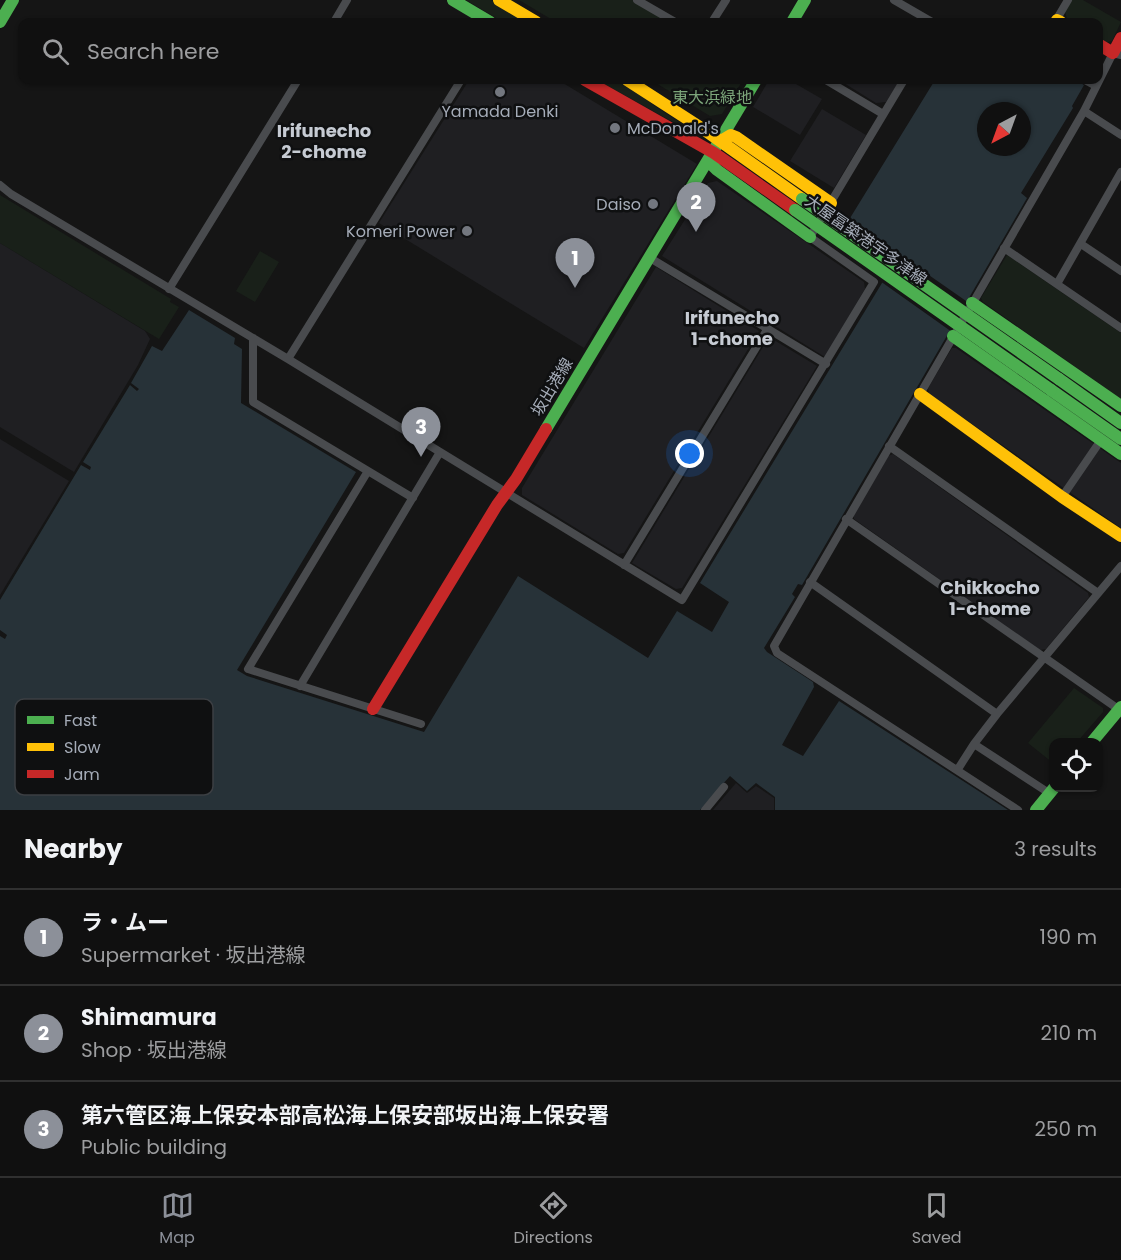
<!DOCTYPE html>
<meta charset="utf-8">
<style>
:root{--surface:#101010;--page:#1e1e1e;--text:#f1f3f6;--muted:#9c9d9f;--line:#303030;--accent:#8c9099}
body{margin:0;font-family:Poppins,"Noto Sans JP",sans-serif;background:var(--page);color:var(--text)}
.controls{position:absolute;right:18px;bottom:18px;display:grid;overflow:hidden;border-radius:12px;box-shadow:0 2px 4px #0004}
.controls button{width:54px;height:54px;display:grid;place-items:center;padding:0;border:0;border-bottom:2px solid var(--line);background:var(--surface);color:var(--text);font:30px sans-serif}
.compass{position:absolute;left:977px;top:102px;width:54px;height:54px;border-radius:50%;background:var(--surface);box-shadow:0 2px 4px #0004;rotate:221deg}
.you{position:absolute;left:690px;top:454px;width:21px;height:21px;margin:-15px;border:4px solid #fff;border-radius:50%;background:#1a73e8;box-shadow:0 0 0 9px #1a73e833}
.badge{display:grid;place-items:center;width:39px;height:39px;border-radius:50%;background:var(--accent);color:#fff;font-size:20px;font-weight:700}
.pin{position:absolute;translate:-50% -50px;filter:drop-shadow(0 2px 3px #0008)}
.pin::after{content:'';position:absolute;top:32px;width:21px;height:18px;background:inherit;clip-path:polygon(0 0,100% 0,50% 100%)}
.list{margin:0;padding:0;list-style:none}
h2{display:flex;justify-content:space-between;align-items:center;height:78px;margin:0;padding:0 24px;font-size:26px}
h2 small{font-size:20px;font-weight:400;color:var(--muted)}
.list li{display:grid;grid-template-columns:39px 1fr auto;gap:18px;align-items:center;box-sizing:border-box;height:96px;padding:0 24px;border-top:2px solid var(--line)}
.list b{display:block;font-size:22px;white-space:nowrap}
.list p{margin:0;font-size:20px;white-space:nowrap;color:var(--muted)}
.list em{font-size:20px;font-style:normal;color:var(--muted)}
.icon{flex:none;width:33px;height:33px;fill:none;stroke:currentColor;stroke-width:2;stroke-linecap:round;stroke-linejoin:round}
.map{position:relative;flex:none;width:1121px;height:810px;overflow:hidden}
.search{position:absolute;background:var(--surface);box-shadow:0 2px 4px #0004;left:18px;right:18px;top:18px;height:66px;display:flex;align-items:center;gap:15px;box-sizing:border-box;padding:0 21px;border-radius:12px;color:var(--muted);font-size:22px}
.sheet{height:366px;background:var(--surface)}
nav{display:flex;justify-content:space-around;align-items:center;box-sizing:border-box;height:84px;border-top:2px solid var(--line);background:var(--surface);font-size:16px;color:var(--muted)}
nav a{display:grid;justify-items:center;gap:3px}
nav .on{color:var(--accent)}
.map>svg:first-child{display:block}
.built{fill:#1f1f22}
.green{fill:#192019}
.water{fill:#273238;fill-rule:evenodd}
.pier{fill:#151515}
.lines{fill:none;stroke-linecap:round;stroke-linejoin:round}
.street{stroke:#494b4e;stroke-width:8}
.fast{stroke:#4caf50;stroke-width:12}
.slow{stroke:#ffc107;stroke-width:12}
.jam{stroke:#c62828;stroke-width:12}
.fast-bridge{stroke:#4caf50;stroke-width:12}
.poi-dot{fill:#73777f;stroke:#0f1011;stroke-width:2}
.labels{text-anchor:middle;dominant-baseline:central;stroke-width:5;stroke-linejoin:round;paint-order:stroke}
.park-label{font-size:16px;fill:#7ca57a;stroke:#0f1011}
.poi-label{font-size:16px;fill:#a5acb8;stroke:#0f1011;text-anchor:end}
.street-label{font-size:16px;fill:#a5acb8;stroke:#0f1011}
.neighbourhood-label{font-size:18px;font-weight:bold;fill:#c6cbd3;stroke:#0f1011}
.key{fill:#0f1011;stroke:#3c3f43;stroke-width:1.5}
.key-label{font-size:16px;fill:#a5acb8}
</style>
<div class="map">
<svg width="1121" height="810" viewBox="0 0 1121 810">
<rect width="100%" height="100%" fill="#151515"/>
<path class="built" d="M469,80h89l139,84 -113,184 -205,-125z
M769,80h20l33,19 -22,36 -47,-28z
M843,80h57l-14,22 -10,1 -32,-20z
M822,109l44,26 -32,53 -44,-27z
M717,181l147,101 1,7 -40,68 -163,-101 46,-73z
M0,243l145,88 5,8 -12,26 -64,107 -74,-45z
M656,267l103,64 -135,222 -6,1 -96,-59v-7z
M769,337l48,29 -135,222 -6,1 -44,-26z
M952,348h4l165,115v65l-192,-134 -1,-6z
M0,439l69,42 -69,114z
M893,454l195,139 1,4 -43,52 -6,1 -186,-131v-4l34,-59z
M736,783l11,10 9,-7 18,12v12h-61z"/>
<path class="green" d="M466,0h25l37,22h-25z
M519,0h113l37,22h-113z
M1072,0h11l38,22 -9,19 -7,2 -6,-4 -1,-17h-30l-3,-10z
M597,80h24l35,27 45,29 -1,1z
M651,80h92l-21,34 -12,2z
M0,195l171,104 -1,3 9,5 -20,32 -159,-96z
M260,251l19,11 -24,40 -19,-11z
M1007,255l114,78v66l-138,-97 -2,-4z
M1074,688l29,20v4l-26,30h-23l-1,21 -25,-20z"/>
<path class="water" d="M935,80h79l6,3 2,-3h53l9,5 -12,21 1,2 -52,85 6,5 -225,387 -4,-1 -6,10 3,3 -31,51 3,4 46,30 1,5 -32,58 21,11 36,-55 169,109h-233v-13l-19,-14 -9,8 -17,-15 -30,34h-700v-174l5,3 2,-4 -7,-5v-30l81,-135 9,5 1,-3 -8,-5 47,-77 7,6 2,-2 -8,-6 21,-37 10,5 27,-41 46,28 -1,6 8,5 -1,54 115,69 -119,198 10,6 177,56 94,-156 130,82 29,-47 35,21 17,-30 -29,-19 199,-328 -14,-10 -46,-9zM986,111h36v36h-36z"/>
<path class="pier" d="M847,218l122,85 -17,29 -72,-51 15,-25 -9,-7 -9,14 -40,-28z"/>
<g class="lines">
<path class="street" d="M637,0l38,22
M894,0l38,22
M334,22l13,-22
M712,22l14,-22
M1055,22l13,-22
M826,80l57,34
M1085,80l11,6
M1084,111l37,24
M0,185l11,9 277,165 394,241 192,-318 -64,-45 94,-157
M1081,244l40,27
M1004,248l117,80
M650,258l176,106
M1057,284l64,-112
M169,289l129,-209
M253,338v64l160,96
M288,359l173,-279
M889,446l209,147
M368,471l-120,198 173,55
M1062,497l39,-57
M846,519l275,192
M624,565l144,-237
M810,582l187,132
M300,686l140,-234
M974,744l75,49
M958,769l16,-25 23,-30 124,-148
M705,810l19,-23
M1018,810l-241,-157 -3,-7 310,-535 29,-58 8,2"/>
<path class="fast" d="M453,0l37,22
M0,22l13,-22
M792,22l13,-22
M714,153l-1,13 4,4 93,67
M972,303l149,103
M953,336l168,118
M1059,379l62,44
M1051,390l70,49
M546,429l210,-349
M1092,742l29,-35
M1036,810l18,-22"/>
<path class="slow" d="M499,0l37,22
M1057,20l4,2
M627,80l79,51 96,68
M721,141l10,-6 5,2 95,66
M920,394l142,103 59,39"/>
<path class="jam" d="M1098,44l15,9 8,-15
M585,80l129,73 81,57
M373,709l124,-204 19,-26 30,-50"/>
<path class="fast-bridge" d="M802,199l257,180
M795,210l256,180"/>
</g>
<g class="poi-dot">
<circle cx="500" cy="92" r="6"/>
<circle cx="615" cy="128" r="6"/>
<circle cx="653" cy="204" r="6"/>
<circle cx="467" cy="231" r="6"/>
</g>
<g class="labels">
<g class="park-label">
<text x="712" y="97">東大浜緑地</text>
</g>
<g class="poi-label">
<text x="500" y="111" text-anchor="middle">Yamada Denki</text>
<text x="627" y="128" text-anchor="start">McDonald's</text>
<text x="641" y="204">Daiso</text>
<text x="455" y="231">Komeri Power</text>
</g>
<g class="street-label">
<text transform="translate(866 240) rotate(35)">大屋冨築港宇多津線</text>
<text transform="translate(552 387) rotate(-59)">坂出港線</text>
</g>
<g class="neighbourhood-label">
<text x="324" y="130">Irifunecho<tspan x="324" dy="21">2-chome</tspan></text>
<text x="732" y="317">Irifunecho<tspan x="732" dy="21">1-chome</tspan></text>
<text x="990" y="587">Chikkocho<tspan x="990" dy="21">1-chome</tspan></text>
</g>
</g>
<rect x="15" y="699" width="198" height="96" rx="9" class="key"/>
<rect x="27" y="716" width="27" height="8" fill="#4caf50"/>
<rect x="27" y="743" width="27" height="8" fill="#ffc107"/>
<rect x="27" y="770" width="27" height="8" fill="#c62828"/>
<g class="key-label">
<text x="64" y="726">Fast</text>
<text x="64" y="753">Slow</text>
<text x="64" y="780">Jam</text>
</g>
</svg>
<div class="controls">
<button><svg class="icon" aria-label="locate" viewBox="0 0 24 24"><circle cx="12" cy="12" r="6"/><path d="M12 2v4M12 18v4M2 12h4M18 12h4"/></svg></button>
</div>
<svg class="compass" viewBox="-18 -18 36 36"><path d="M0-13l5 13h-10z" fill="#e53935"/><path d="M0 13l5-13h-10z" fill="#9c9d9f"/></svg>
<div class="you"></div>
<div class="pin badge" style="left:575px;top:288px">1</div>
<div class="pin badge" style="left:696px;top:232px">2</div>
<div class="pin badge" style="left:421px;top:457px">3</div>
<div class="search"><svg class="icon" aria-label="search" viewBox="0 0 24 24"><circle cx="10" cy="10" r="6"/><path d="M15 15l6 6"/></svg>Search here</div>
</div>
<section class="sheet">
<h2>Nearby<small>3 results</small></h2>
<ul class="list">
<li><span class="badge">1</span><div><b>ラ・ムー</b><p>Supermarket · 坂出港線</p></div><em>190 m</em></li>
<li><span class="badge">2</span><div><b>Shimamura</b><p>Shop · 坂出港線</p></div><em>210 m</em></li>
<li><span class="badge">3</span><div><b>第六管区海上保安本部高松海上保安部坂出海上保安署</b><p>Public building</p></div><em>250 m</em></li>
</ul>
</section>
<nav>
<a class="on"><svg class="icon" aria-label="map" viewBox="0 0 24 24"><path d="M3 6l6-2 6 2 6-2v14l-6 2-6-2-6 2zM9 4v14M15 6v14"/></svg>Map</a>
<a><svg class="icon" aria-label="directions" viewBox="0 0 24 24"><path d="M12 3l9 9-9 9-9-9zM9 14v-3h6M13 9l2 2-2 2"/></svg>Directions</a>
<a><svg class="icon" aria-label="saved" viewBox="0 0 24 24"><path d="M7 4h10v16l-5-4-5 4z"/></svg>Saved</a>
</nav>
